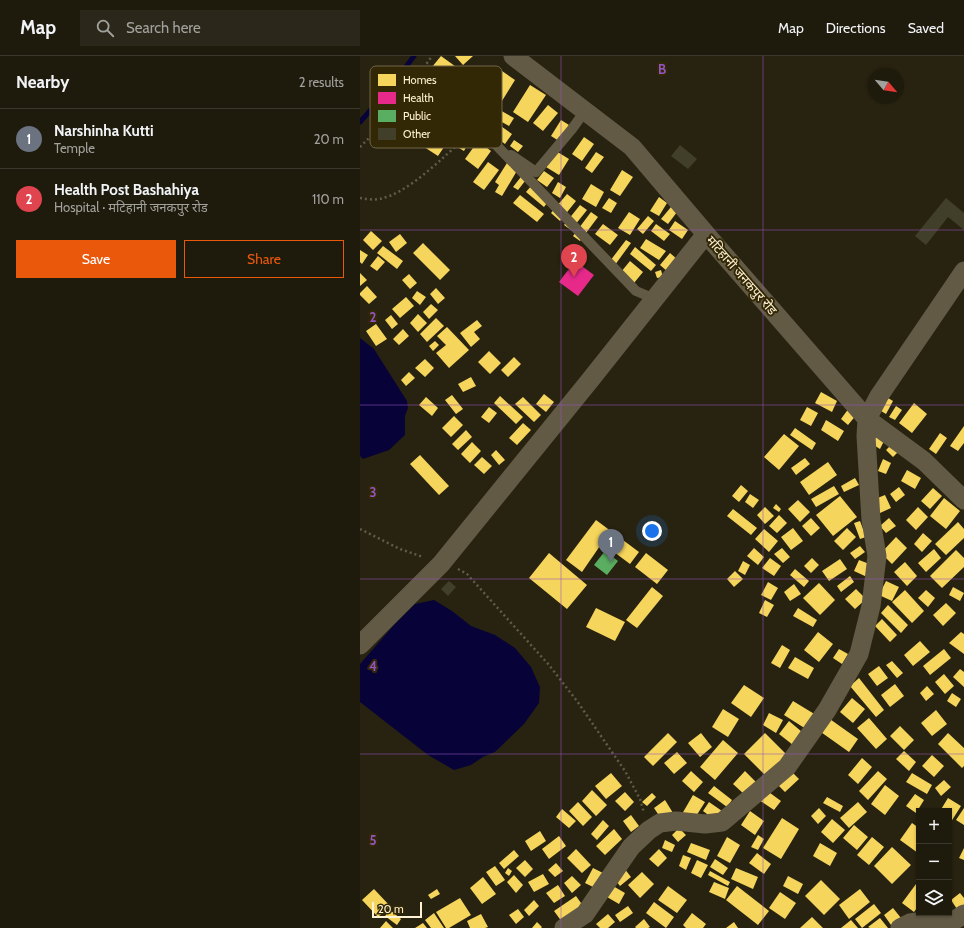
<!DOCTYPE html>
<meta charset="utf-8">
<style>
:root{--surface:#1e1a0c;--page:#2b271a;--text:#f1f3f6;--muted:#a1a19d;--line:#3c382d;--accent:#ea580c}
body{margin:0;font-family:Cabin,"Noto Sans Devanagari",sans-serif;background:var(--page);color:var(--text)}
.controls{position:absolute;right:12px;bottom:12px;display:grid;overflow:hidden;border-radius:0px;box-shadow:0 1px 3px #0004}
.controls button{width:36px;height:36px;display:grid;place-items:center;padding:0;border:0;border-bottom:1px solid var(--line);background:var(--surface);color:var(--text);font:20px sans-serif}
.compass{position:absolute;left:508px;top:12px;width:36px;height:36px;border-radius:50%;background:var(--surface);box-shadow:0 1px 3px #0004;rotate:119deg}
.scale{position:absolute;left:12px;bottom:10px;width:50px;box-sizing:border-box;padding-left:4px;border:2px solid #fff3d4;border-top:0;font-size:11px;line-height:14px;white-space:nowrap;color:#fff3d4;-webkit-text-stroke:3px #332806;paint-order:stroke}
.you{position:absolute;left:292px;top:475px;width:14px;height:14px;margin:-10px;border:3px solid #fff;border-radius:50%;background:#1a73e8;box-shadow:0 0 0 6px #1a73e833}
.badge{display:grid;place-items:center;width:26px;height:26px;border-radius:50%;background:var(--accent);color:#fff;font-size:13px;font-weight:700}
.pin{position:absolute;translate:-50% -33px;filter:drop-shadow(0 1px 2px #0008)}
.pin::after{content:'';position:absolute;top:21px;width:14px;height:12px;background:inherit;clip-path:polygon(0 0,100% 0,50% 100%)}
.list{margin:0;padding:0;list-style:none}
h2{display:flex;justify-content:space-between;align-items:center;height:52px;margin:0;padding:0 16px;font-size:17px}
h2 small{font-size:13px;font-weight:400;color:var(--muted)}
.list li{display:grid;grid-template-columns:26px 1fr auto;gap:12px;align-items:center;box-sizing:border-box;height:60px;padding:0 16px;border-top:1px solid var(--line)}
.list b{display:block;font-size:15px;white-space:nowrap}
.list p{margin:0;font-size:13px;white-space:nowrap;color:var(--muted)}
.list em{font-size:13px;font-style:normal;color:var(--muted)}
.actions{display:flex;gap:8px;padding:12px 16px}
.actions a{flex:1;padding:9px 0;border:1px solid var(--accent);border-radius:0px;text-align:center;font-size:14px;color:var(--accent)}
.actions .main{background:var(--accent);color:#fff}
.icon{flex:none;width:22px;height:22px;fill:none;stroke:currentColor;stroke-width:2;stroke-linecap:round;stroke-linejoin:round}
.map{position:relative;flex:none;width:604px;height:872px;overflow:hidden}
header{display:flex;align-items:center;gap:24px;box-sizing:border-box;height:56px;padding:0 20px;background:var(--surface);border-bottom:1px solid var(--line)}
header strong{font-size:19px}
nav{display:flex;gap:22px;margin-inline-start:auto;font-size:14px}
.search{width:280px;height:36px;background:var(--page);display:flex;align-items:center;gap:10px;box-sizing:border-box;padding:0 14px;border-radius:0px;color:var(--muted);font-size:15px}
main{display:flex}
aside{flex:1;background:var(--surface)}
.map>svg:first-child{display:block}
.water{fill:#070339}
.homes{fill:#f6d55c}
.health{fill:#e7298a}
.public{fill:#5aae61}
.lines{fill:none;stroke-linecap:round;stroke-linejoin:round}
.stream{stroke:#070339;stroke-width:5}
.building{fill:#413e29}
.path{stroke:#615b49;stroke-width:2.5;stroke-dasharray:2 3;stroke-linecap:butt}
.service{stroke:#625a45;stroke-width:10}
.minor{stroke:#625a45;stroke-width:19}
.grid{fill:none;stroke:#9554c3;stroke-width:1;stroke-opacity:0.55}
.labels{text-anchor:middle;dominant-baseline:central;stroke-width:4;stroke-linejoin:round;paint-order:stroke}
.street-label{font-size:13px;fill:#fff3d4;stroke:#332806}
.key{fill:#332806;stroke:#706544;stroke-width:1}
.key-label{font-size:11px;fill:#fff3d4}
.grid-label{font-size:13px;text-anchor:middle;font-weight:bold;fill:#9554c3;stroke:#332806;stroke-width:4;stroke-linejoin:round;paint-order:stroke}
</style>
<header>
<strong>Map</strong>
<div class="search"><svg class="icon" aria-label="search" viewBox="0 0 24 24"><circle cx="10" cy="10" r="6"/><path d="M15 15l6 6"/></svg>Search here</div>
<nav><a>Map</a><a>Directions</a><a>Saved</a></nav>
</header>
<main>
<aside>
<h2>Nearby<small>2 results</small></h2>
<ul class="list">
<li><span class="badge" style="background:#6b7280">1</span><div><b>Narshinha Kutti</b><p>Temple</p></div><em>20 m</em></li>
<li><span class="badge" style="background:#e0444e">2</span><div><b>Health Post Bashahiya</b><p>Hospital · मटिहानी जनकपुर रोड</p></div><em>110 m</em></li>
</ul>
<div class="actions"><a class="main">Save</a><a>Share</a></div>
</aside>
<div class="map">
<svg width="604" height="872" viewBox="0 0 604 872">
<rect width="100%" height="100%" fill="#282310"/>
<path class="water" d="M0,282l14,11 33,52 1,7 -3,8v19l-16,15 -26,9 -3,-3z
M74,544l18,11 19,15 24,9 20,13 16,19 9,20 -1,16 -15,21 -29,28 -12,5 -12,8 -17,5 -26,-15 -68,-53v-38l34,-39 21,-21z"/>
<path class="homes" d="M81,0l18,13 -10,12 -17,-14z
M95,0h18l-10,9z
M142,15l13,9 -13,21 -14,-8z
M170,29l16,10 -18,27 -15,-10z
M188,49l10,8 -15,18 -10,-8z
M138,53l16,9 -5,8 -16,-9z
M128,61l24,17 -7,10 -24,-18z
M201,64l8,5 -10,16 -8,-5z
M77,65l17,11 -16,24 -17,-11z
M101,76l10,6 -7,13 -10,-6z
M224,81l10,7 -12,17 -10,-7z
M154,84l9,6 -5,6 -8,-6z
M118,85l13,10 -13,18 -13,-10z
M196,95l13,8 -10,16 -13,-8z
M236,96l8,5 -12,16 -7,-5z
M128,106l11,8 -15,20 -11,-8z
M147,107l11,6 -16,27 -7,-4 4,-7 -4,-3z
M262,114l11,7 -13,19 -10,-6z
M184,115l10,7 -7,9 -10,-7z
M164,117l5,3 -11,14 -5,-3z
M198,126l8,5 -6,11 -8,-5z
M231,128l13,8 -8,15 -14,-8z
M172,129l18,14 -6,8 -18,-15z
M207,138l9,7 -16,20 -9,-8z
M160,139l24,19 -7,8 -24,-19z
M299,141l8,6 -8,13 -9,-5z
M249,142l8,5 -6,10 -9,-5z
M220,149l7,5 -16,20 -7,-5z
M311,151l6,5 -9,12 -7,-5z
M231,156l7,5 -18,24 -7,-5z
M269,156l11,7 -10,16 -12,-7z
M288,160l6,5 -11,13 -6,-5z
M315,165l13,9 -6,9 -13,-9z
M243,168l15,11 -8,10 -15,-11z
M296,168l14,10 -6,7 -13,-10z
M11,175l11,10 -9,9 -10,-10z
M40,178l7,9 -11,9 -7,-10z
M286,183l20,12 -7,9 -19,-12z
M266,184l5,3 -19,26 -5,-4z
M63,187l27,27 -10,10 -27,-27z
M23,190l20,15 -6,8 -20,-16z
M275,191l21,18 -5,6 -21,-17z
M0,194l8,5 -6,9 -2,-2z
M310,197l8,7 -10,12 -8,-7z
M18,200l7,6 -8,9 -7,-5z
M270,205l13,11 -9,11 -13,-11z
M301,214l2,7 -6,1 -2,-6z
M0,217l7,7 -7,6z
M49,218l8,9 -7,6 -8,-9z
M7,230l10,11 -8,7 -9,-9v-2z
M76,232l9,10 -7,6 -8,-10z
M57,235l9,6 -6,8 -8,-7z
M46,241l8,9 -14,12 -8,-9z
M71,248l7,6 -9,9 -6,-7z
M58,258l9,9 -9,9 -8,-9z
M31,259l7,9 -6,5 -7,-9z
M76,262l8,8 -17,16 -7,-8z
M117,264l5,6 -8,6 6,7 -9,8 -11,-14z
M16,268l11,15 -11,7 -10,-15z
M87,271l22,23 -20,18 -13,-15 10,-8 -9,-9z
M43,273l6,7 -10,9 -6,-6z
M75,285l4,4 -6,6 -4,-5z
M129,295l12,12 -11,11 -12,-12z
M154,301l7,7 -13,13 -7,-7z
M65,303l9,9 -9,9 -10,-9z
M49,316l6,6 -9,8 -5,-6z
M111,321l5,9 -13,6 -5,-8z
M461,336l16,9 -5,11 -17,-9z
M184,338l10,8 -8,10 -10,-8z
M92,339l11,14 -7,5 -11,-14z
M523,339l10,6 -7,13 -10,-6z
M140,340l23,21 -7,7 -22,-21z
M66,341l12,11 -6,8 -13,-11z
M163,341l18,18 -7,7 -19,-18z
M554,347l13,11 -15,19 -13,-10z
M536,350l6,4 -7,10 -6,-3z
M129,351l8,6 -8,10 -8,-6z
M447,351l11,6 -7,13 -11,-6z
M489,352l8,6 -9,11 -7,-6z
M94,360l9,9 -12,12 -9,-9z
M466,364l18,11 -6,10 -17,-11z
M163,367l8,7 -14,15 -8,-7z
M604,370v17l-6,8 -8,-5z
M435,372l21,15 -4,7 -22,-15z
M106,374l6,7 -14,13 -6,-6z
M580,377l7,5 -11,16 -7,-5z
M424,378l15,12 -20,24 -15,-13z
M516,381l8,4 -4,8 -8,-5z
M112,386l9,9 -11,12 -9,-9z
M532,388l6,8 -5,5 -7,-7z
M136,394l9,10 -6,5 -8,-10z
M60,399l29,31 -10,9 -29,-31z
M122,401l10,9 -8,8 -10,-9z
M445,402l5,6 -14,11 -5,-7z
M523,403l8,4 -5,11 -8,-3z
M468,406l9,13 -28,20 -9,-13z
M547,414l14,8 -6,11 -14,-8z
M495,422l4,7 -15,7 -3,-6z
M381,429l7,6 -9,11 -7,-6z
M474,430l5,8 -23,13 -5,-8z
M539,431l6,8 -9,7 -6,-8z
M573,432l9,8 -12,13 -9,-8z
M390,438l9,6 -6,8 -8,-6z
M525,439l6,13 -11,5 -5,-14z
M480,440l17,21 -24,19 -17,-21z
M584,442l16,13 -14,18 -16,-13z
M438,444l12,12 -10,10 -12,-13z
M416,448l5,5 -2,3 -6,-4z
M405,451l9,9 -9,8 -8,-9z
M558,451l10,10 -12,13 -10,-10z
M373,453l24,19 -6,7 -24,-19z
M419,459l8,8 -10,10 -8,-7z
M451,462l9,10 -9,8 -9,-10z
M529,462l7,8 -10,7 -6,-7z
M236,464l43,32 -9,12 -28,-21 -20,29 -16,-12z
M500,465l6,16 -6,2 -6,-16z
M598,466l6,7v9l-18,17 -11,-11z
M433,472l10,13 -12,9 -10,-13z
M487,472l9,9 -13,13 -9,-9z
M404,473l14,12 -9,11 -14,-13z
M563,477l9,8 -10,11 -8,-8z
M536,481l11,11 -15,16 -11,-11z
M500,490l5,6 -10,7 -5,-6z
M394,492l10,9 -6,8 -11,-9z
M422,492l8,9 -7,6 -9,-9z
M574,493l7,9 -15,14 -8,-9z
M596,494l8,8v9l-22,21 -12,-12z
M189,497l38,32 -20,24 -38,-31z
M286,497l22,17 -11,14 -22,-17z
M410,502l11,8 -7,10 -12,-8z
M452,502l7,7 -8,8 -7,-7z
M480,503l7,10 -18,12 -7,-10z
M499,504l13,5 -5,12 -13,-6z
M383,505l7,4 -5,10 -7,-4z
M545,506l12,14 -10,10 -13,-14z
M435,513l14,12 -5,6 -14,-12z
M375,515l8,8 -9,8 -7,-8z
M490,520l4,6 -13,10 -4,-6z
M526,525l13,6 -7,14 -13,-6z
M408,526l10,6 -7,12 -10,-5z
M459,527l16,17 -15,15 -17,-17z
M434,528l7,10 -11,7 -6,-9z
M292,531l11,9 -26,32 -11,-8z
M593,531l11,6 -4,8 -11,-6z
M496,533l10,10 -11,10 -10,-10z
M545,534l19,21 -12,12 -20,-21z
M566,534l9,8 -7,9 -10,-9z
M405,544l9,5 -7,12 -8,-4z
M586,547l10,10 -13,13 -10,-11z
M528,549l20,20 -7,8 -20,-20z
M236,552l29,14 -10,19 -29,-14z
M438,552l19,12 -4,7 -20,-11z
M522,563l15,16 -7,7 -15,-16z
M458,576l15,12 -14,18 -15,-12z
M601,576l3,2v20l-15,-11z
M560,585l10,11 -17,14 -9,-11z
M422,589l8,5 -10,18 -9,-5z
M479,593l9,5 -6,10 -9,-6z
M584,593l7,9 -21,17 -7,-9z
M435,601l19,11 -6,11 -20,-11z
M532,605l11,12 -6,5 -11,-13z
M519,610l9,12 -11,8 -9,-12z
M600,613l4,3v15l-11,-10z
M584,618l10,12 -9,8 -10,-12z
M499,622l25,32 -8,7 -26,-31z
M535,628l9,12 -14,11 -9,-12z
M384,629l20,13 -13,19 -20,-14z
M567,630l7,8 -8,7 -6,-8z
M592,637l9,6 -5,8 -9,-6z
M492,642l13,11 -12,14 -13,-11z
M433,645l23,14 -10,14 -22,-14z
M363,653l16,10 -11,18 -16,-10z
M576,654l11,14 -15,12 -11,-13z
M409,657l14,7 -7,13 -13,-8z
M467,661l31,22 -9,13 -31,-22z
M509,662l18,21 -11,10 -19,-21z
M429,665l13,11 -9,13 -14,-11z
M540,670l14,14 -10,10 -14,-14z
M308,677l9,9 -24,24 -9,-9z
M341,677l11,14 -12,10 -12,-14z
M405,677l24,24 -21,21 -24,-24z
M588,677l16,15v18l-2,2 -24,-24z
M363,684l15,13 -23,27 -15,-13z
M544,695l12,11 -7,9 -13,-12z
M317,696l10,11 -13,11 -10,-11z
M572,699l12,11 -10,11 -12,-11z
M502,702l10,9 -14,17 -10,-9z
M430,714l9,9 -14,13 -9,-9z
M331,715l12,11 -9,10 -12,-11z
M385,715l12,12 -12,12 -12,-11z
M518,715l9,8 -19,21 -9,-9z
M251,717l11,13 -16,13 -11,-13z
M552,717l20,12 -5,9 -21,-12z
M584,724l7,7 -10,9 -6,-8z
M525,729l14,11 -14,19 -14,-11z
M354,730l18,14 -5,7 -19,-14z
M232,734l15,15 -11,11 -14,-15z
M406,734l15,11 -7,9 -15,-10z
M265,736l9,10 -9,9 -10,-10z
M292,737l4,4 -9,9 -5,-4z
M555,738l9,6 -8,13 -10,-7z
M333,739l12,7 -12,19 -11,-7z
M467,741l16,9 -3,6 -17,-9z
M588,742l13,8 -12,19v-14h-9z
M305,744l8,13 -11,7 -8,-12z
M218,746l14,15 -9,9 -14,-15z
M349,746l13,9 -7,9 -12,-9z
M498,746l9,10 -18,16 -9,-10z
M459,752l7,8 -8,8 -7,-8z
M604,752v17l-8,-5z
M202,753l14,12 -7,7 -13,-11z
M390,755l14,10 -9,14 -14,-10z
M271,759l8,11 -8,6 -8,-11z
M422,762l17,11 -18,30 -18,-11z
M472,763l13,11 -12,13 -12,-11z
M243,764l6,6 -12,14 -6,-6z
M552,767l7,5 -1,25 -18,-13z
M494,769l14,12 -11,13 -14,-12z
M319,772l7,7 -8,7 -6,-7z
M254,773l8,10 -17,16 -9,-9z
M180,775l6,10 -15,10 -6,-10z
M398,779l6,4 -6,11 -7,-3z
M199,780l7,10 -17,13 -7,-10z
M367,781l13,8 -10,18 -13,-7z
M512,781l12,10 -15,18 -12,-10z
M305,784l10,5 -3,7 -10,-4z
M331,787l19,7 -4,10 -19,-8z
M460,787l17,10 -7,13 -17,-10z
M532,791l19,18 -19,19 -18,-18z
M604,792v12l-5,-2z
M216,793l15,16 -9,8 -15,-15z
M299,793l8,9 -9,9 -9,-8z
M154,794l5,6 -15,13 -5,-6z
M397,797l14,11 -7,10 -15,-11z
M323,799l8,3 -5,12 -7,-4z
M355,803l13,9 -5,7 -13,-8z
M165,804l8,9 -8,8 -9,-9z
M337,804l11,5 -7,13 -10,-5z
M196,807l7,8 -8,6 -7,-7z
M135,810l10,14 -9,6 -10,-14z
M148,812l4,3 -3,5 -4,-3z
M233,812l12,6 -8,15 -12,-6z
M264,812l7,9 -11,9 -7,-9z
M376,812l22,9 -5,12 -22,-10z
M350,815l20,11 -2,4 -20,-11z
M282,816l12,12 -14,14 -12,-13z
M183,818l6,10 -15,8 -6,-10z
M154,819l9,10 -7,8 -9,-11z
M212,820l9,9 -9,8 -8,-10z
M428,820l15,8 -5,10 -15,-8z
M123,821l13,17 -14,10 -12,-16z
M461,824l19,19 -16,16 -19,-19z
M559,824v25l-5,7 -12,-9z
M354,826l15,6 -4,11 -16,-7z
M198,829l7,11 -11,7 -8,-10z
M253,830l12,7 -6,11 -12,-7z
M308,830l19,14 -10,13 -19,-13z
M377,830l32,25 -11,14 -32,-25z
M14,833l16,17 -12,11 -16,-17z
M77,833l3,5 -9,5 -3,-4z
M500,833l10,13 -21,17 -10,-14z
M420,836l16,11 -11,16 -16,-11z
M600,837l4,5v11l-5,3 -8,-12z
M216,840l10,14 -21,16 -11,-15z
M100,842l11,17 -22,13h-3l-10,-16z
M174,844l5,6 -10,10 -5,-6z
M294,846l20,15 -8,11 -20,-15z
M514,848l7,9 -19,15 -7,-9z
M268,850l5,7 -13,9 -5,-7z
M533,852l8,10 -10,7 -7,-10z
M158,853l6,8 -8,7 -7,-9z
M30,854l11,9 -4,6 -12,-9z
M74,857l10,15h-13l-6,-8z
M332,857l14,11 -3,4h-17l-3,-3z
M121,858l7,13 -3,1h-15l-3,-7z
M248,858l7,8 -7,6h-8l-4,-4z
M452,861l11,11h-23z
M520,862l8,10h-18l-2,-1z
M284,863l6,8 -2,1h-12l-1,-1z
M491,864l7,8h-17z
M26,865l7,7h-13z
M177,866l5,5 -1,1h-9z
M374,866l4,6h-12z
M63,867l4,5h-12z"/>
<path class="health" d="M215,205l19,14 -16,21 -19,-14z"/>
<path class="public" d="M245,495l13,10 -11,14 -13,-10z"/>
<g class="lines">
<path class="stream" d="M0,66l31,-35 23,-31"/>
</g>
<path class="building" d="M320,89l17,14 -9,10 -17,-13z
M586,142l18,15v17l-16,-13 -22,28 -11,-9z
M89,525l7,6 -8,9 -7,-7z"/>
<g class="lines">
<path class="path" d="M58,20l14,-20
M35,50l8,-10
M0,91l19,-19
M0,142c6,1 13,2 19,1 29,-5 64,-42 86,-61
M0,473l40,20 23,8
M98,513l9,5 82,91 28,36 48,70 15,28 4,14"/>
<path class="service" d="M51,30l58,39
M26,63l92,7 158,165 19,8
M151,99l25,17 36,-43 13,-18"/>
<path class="minor" d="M153,0l119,91 79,93 156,179 57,42 40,39
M0,589l81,-81 150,-185 115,-145
M204,872l21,-14 46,-67 18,-17 11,-7 16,-2 29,3 17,-2 65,-55 40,-57 32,-56 12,-48 6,-50 -6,-36 -5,-84 1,-17 12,-23 85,-125
M540,872l10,-5 14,-2 28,1 12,-8"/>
</g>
<path class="grid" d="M201,0v872M403,0v872M0,174h604M0,349h604M0,523h604M0,698h604"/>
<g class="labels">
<g class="street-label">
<text transform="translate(382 219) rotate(49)">मटिहानी जनकपुर रोड</text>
</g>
</g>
<rect x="10" y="10" width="132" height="82" rx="6" class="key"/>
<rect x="18" y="18" width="18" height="12" fill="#f6d55c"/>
<rect x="18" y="36" width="18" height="12" fill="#e7298a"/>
<rect x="18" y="54" width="18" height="12" fill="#5aae61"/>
<rect x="18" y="72" width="18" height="12" fill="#413e29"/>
<g class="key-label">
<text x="43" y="28">Homes</text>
<text x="43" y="46">Health</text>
<text x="43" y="64">Public</text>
<text x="43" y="82">Other</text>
</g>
<g class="grid-label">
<text x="302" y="18">B</text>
<text x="13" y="266">2</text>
<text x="13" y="441">3</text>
<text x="13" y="615">4</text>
<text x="13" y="789">5</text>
</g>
</svg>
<div class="controls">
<button>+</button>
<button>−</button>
<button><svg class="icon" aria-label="layers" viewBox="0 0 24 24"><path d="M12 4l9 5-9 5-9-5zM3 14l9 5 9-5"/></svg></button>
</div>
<svg class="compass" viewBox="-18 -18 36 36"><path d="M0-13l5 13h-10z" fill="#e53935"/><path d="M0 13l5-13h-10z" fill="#a1a19d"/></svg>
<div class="scale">20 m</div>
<div class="you"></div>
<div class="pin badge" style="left:251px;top:506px;background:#6b7280">1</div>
<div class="pin badge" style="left:214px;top:221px;background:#e0444e">2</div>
</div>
</main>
